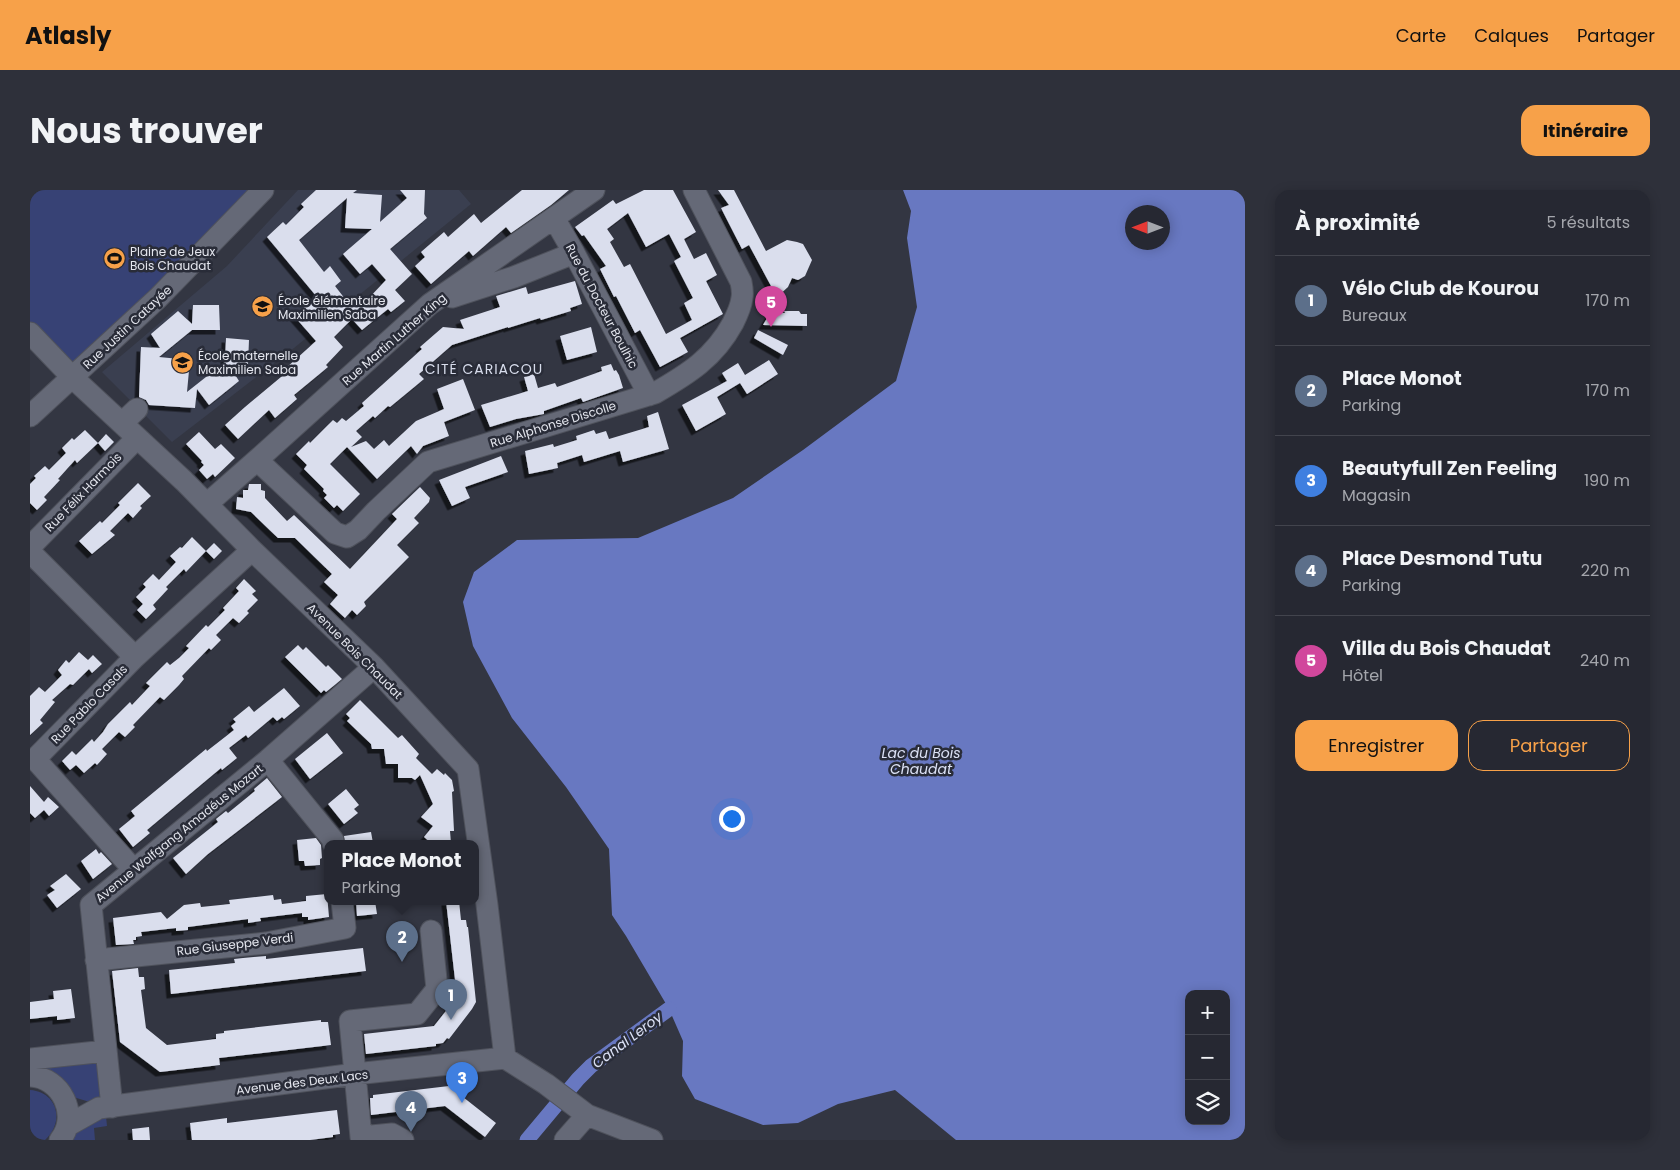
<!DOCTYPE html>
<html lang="fr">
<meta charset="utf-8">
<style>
:root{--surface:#262832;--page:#2e303a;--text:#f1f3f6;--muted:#a4a6ac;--line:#42444d;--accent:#f7a149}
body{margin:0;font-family:Poppins,sans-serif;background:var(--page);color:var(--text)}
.controls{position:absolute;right:15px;bottom:15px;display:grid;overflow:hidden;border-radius:10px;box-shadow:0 2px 12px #0003}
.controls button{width:45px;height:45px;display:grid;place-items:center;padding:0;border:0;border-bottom:1px solid var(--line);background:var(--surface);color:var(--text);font:25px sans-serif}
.compass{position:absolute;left:1095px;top:15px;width:45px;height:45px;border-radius:50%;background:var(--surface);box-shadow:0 2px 12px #0003;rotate:270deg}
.you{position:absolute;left:701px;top:628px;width:18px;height:18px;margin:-12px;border:4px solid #fff;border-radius:50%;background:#1a73e8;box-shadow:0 0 0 8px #1a73e833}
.badge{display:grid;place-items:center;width:32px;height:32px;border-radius:50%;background:var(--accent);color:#fff;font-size:16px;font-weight:700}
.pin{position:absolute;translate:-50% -41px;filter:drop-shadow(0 1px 2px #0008)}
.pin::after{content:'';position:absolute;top:26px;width:18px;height:15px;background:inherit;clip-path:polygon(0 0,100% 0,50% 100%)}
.popup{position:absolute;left:294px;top:650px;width:155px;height:65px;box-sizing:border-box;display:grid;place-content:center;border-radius:10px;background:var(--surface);filter:drop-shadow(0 1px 4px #0005);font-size:16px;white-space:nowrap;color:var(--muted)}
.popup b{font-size:19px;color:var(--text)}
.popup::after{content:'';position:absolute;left:50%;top:100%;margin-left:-10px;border:10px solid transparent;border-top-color:var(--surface)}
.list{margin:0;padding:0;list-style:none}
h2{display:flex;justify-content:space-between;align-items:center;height:65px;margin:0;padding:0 20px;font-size:21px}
h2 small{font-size:16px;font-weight:400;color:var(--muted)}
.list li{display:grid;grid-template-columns:32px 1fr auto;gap:15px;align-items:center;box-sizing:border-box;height:90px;padding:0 20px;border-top:1px solid var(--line)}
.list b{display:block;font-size:19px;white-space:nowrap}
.list p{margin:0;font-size:16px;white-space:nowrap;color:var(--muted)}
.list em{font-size:16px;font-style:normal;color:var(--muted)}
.actions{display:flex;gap:10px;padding:15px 20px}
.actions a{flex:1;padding:11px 0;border:1px solid var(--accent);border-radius:15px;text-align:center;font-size:18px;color:var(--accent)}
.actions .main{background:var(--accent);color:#111}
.icon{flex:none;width:28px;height:28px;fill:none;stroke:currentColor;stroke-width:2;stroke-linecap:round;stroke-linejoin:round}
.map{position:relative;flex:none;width:1215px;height:950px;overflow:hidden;border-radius:15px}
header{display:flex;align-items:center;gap:30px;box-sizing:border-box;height:70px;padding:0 25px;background:var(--accent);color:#111}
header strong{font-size:24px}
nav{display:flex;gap:28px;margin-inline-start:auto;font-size:18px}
.intro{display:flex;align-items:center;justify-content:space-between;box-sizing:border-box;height:120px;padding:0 30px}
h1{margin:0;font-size:35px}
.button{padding:12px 22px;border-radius:15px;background:var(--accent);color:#111;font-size:18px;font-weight:700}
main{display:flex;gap:30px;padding:0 30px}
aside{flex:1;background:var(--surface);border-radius:15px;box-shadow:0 2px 12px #0003}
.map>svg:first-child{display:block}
.built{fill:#3a3f50}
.green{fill:#374275}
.water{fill:#6878c1;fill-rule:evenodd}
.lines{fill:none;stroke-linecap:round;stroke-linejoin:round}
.canal{stroke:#6878c1;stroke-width:15}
.building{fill:#dadeed;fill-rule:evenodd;filter:url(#shadow)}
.minor-casing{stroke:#4f525c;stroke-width:23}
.minor{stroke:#656977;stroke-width:21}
.labels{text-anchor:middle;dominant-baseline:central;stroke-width:5;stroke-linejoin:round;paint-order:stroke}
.poi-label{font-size:12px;fill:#e4e6ee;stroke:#292c38;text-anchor:start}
.street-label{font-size:12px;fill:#e4e6ee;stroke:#292c38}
.neighbourhood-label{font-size:14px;letter-spacing:1px;fill:#d7dceb;stroke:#292c38}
.water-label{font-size:14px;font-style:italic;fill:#dce2f6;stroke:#292c38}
</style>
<header>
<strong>Atlasly</strong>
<nav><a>Carte</a><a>Calques</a><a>Partager</a></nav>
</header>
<div class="intro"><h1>Nous trouver</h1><a class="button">Itinéraire</a></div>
<main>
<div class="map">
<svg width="1215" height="950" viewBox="0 0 1215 950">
<defs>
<filter id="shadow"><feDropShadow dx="-4.5" dy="4.5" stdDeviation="0" flood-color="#0009"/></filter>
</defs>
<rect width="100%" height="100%" fill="#333642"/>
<path class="built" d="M268,0h161l12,14 -177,144 -122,94 -70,-70 125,-106z"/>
<path class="green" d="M0,0h233l-190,188 -43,-45z
M70,857l5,55 -12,1 -23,-7 -40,-33z
M0,900c28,2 35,32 15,50h-15z
M76,926l1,10 -13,2 1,12h-26l5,-12z"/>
<path class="water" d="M873,0h342v950h-289l-61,-50 -57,14 -40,19 -35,2 -68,-26 -13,-23 1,-35 -14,-32 -43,-73 -14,-21 -3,-66 -43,-62 -54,-69 -39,-72 -10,-44 11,-30 43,-32 121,-2 95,-40 70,-48 93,-69 21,-74 -10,-69 4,-27zM1132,22v30h-30v-30zM1159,804h37v127h-37z"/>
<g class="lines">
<path class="canal" d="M497,950l51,-61 13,-13 78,-57"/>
</g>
<path class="building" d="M286,0h41l-4,3 29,2 -2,27 27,-24 -7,-8h25l-1,24 3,4 -37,31 22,25 -17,16 10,11 -14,11 -3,-3 -26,21 -10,-11 -18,18 9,10 -17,18 2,2 -34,28 3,4 -22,19 -6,-8 -31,29 -13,-14 20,-18 42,-35 -2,-3 31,-28 -22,-25 23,-19 -50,-60 16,-15 3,3 18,-18 -3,-3zM317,8l-2,30 27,1 -29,25 17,20 12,-10 14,16 -17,18 -10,8 -5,-7 -5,5 -14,-18 6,-5 -11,-15 -6,6 -25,-32z
M492,0h47l-18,15 -40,28 -5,-6 -33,29 -4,-5 -38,33 -16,-18 10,-9 -4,-5 23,-20 4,5 26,-23 7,9z
M614,0h29l23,42 -12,7 10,20 12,-6 11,22 -11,6 17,33 -43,24 8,14 -28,15 -20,-37 -5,3 -19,-37 -2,1 -14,-28 6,-3 -22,-31 -2,1 -7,-9 38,-27 3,4zM598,23l18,34 23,-13 12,23 -7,4 19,37 -9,5 8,17 -26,14 -36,-70 -6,3 -14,-25 4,-3 -7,-10z
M688,0h16l32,61 21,-11 10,2 6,2 9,16 -7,16 -7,4 -6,-2 -4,9 -11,10 -28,-52 -7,4 -21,-41 8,-3z
M545,91l7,23 -12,4 1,3 -30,9 -1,-2 -32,10v-1l-56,18 -33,29 5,5 -34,28 -2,-1 -13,12 -2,-2 -17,15 6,6 -11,10 15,-6 8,8 10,-9 5,6 27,-25 28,-12 -7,-20 26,-10 12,31 -31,12 5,14 -26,10 -6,8 -6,-8 -34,33 -30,-32 -17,17 30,30 -17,17 -6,-6 -3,3 -10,-10 3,-3 -4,-4 1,-2 -20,-20 3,-4 -11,-11 13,-13 1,2 23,-23 4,3 5,-5 4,3 18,-15 -2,-3 60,-54 -2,-2 23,-20 21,2 -4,-9 40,-13 -4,-11 30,-9 2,7z
M163,115h26l1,25h-28l-33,27 31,3 -3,32 38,-30 1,-24 23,2 -1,24 -19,1 10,16 -30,24 -12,-16 -2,19 -46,-3 -3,-5 -7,-3 2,-50 19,1 -9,-14 27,-23 14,13z
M754,121h15l2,3h6v12l-44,-1 7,-12h15z
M561,137l6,25 -30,8 -7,-24z
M728,140l30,15 -5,10 -29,-17z
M739,170l9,14 -31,20 -7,-11 -23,14 9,17 -30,17 -14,-26 45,-24 -5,-8 16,-10 7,12z
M581,174l3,7 2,-1 3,5 4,13 -40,14 -2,-4 -37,13v3l-28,5 -26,8 -9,-22 47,-14 -4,-14 10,-3 4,14 17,-5 2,4 45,-16 -1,-4z
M628,222l11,37 -46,13 -3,-11 -36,11 -2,-7 -25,8 1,5 -29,6 -4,-23 28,-7 1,3 23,-7 -1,-4 18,-6 2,4 10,-3 3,8 40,-12 -2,-11z
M55,240l13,13 -21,20 -2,-3 -17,19 2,1 -16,17 3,3 -10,10 -7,-7v-19l6,-6 -2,-2 11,-10 4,4 17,-17 -4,-5 10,-10 2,2z
M169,242l16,17 6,-5 14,14 -20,19 -2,-3 -6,5 -8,-9 5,-5 -3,-3 1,-1 -16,-17z
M76,244l8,8 -9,9 -7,-8z
M471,266l7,16 -43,15 5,11 -18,8 -13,-26z
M108,293l13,13 -11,10 2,2 -9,10 -5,-5 -18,18 5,4 -23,19 -13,-13 21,-20 2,2 18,-18 -2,-2z
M219,294h12v6l4,1v7l22,23 7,-6 56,54 47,-50 -5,-5 28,-27 10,11 -1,4 -15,16 5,5 -22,22 12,12 -45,45 2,4 -9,9 -5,-5 -7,8 -15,-14 8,-9 -14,-13 8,-8 -37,-36h-17l-27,-26 -15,-3 1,-12 6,1v-8h5z
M162,347l14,14 -20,21 -2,-3 -18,18 2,2 -15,16 3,4 -10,10 -9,-9 6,-6 -7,-7 10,-10 -3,-3 10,-10 6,6 17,-18 -6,-6 10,-9 2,1z
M184,353l8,8 -8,8 -8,-8z
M214,389l12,12 -4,3 6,6 -11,11 2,2 -10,10 -6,-5 -17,17 5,5 -10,10 -2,-2 -27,28 2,3 -5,6 -15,15 -4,-3 -27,28 2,2 -10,10 -6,-5 -17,17 5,5 -10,11 -2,-2 -11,10 -8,-8 -6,5 -8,-9 10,-10 4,4 16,-16 2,3 9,-10 5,-8 22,-22 2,3 18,-19 -4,-3 21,-21 3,3 9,-7 10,-10 -3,-2 20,-21 2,2 17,-17 -2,-2 16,-17 -3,-3z
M268,455l5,5 3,-3 20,20 2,-2 14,14 -16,13 -2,-2 -3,3 -36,-36z
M49,462l9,8 5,-5 9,9 -10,9 -3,-4 -16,16 -3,-1 -18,16 3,2 -15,18 3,3 -13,12v-39l9,-9 6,5 17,-17 -4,-5 8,-10 3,3z
M254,498l16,18 -16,13 -2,-2 -5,4 -4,-4 -25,21 -2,-3 -17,13 8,10 -15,12 -1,-2 -74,62 3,3 -17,14 -14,-18 16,-13 -4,-5 75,-62 1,2 27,-21 -3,-4 5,-4 -3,-3 16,-13 5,6z
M330,510l38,38 4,-3 17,19 -3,4 16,16 5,-5 7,6 1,-2 7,7 2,11 -2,1 2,39h-4l1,12h-20l-7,-6 9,-11 -12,-9 12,-13 -13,-29 -5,5 -3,-2h-14v-14h-12l-2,-15h-12l-1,-5 -24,-23 3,-3 -4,-4z
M297,543l16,20 -33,26 -15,-20z
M237,588l15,19 -74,57 -22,20 -13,-16 45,-36 -2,-3 10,-8 2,2 27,-22 -1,-2z
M0,596l14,16 4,-5 11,10 -10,9 -5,-6 -9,8 -5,-5z
M316,599l13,16 -5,4 4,4 -14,11 -16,-20z
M341,642l2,11h-28l-1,-7z
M286,648l5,7 1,13 -2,1v6l-15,1 -1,-5h-5l-2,-21z
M66,659l3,5 2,-2 11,12 -19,15 -12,-18z
M36,684l15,15 -24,19 -10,-13 8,-5 -5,-4z
M297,704l2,23 -21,3v-3h-6v-4l-42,5 1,3 -13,2v-4l-60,8v3l-12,1v-3l-35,4 1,4 -6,1v3h-3l1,4 -18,1 -3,-27 48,-6 6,7 17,-14 16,-2 1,4 29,-3 -1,-4 44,-5 1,5 7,-1 1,5 24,-3v-5z
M326,711h19l2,13 -20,2z
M416,711h13l2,19h5l1,7h1l8,75 -4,7 -23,30 -2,-1 -4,5 -7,1v2l-70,8 -2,-20 70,-8 23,-29z
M333,758l3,23 -195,23 -2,-24 66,-7 -1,-4 9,-1 23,-2v3z
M108,778l1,9h5l1,12 -4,1 5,38 21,17 49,-6v-5l8,-1v-2l97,-11v2h7l3,23 -112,13 1,7 -60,7 -40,-30 -8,-71z
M41,799l4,29 -18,2v-4l-27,3v-17l24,-3 -1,-8z
M419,896l47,37 -11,14 -40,-31 -74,9 -1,-17h3v-3z
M307,920l3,24 -7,1v2l-23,3h-118l-2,-17 37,-5v5z
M119,937l1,13h-17l-1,-11z"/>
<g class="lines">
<defs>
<path id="minor" d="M524,28l20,35 75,142
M422,107l62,-20 60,-24
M0,143l43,45 111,103 68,69 122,117 94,102 19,136 18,153
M0,226l128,-118 105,-108
M92,233l15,-14
M227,270l78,73 12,4 11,-7 18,-19 52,-49 227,-69c33,-19 59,-35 78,-70 4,-8 8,-16 9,-25 1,-5 0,-11 -1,-16l-47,-92
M177,314l50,-44 173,-156 164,-114
M0,357l107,-109
M0,362l105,105
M238,570l65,80v3
M103,679l-98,-110 100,-102 117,-107
M66,770l170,-17 79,-15 -3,-27
M475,868l41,26 41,31 65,25
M0,869l76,-8
M0,886c31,1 50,39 30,64
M82,917l-21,-202 177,-145 106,-93
M37,936l32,-18 256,-34 150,-16
M373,950l-11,-6 -31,3 -11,-116 67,-7 20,-25 -6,-58
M535,950l22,-25"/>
</defs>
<use href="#minor" class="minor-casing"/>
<use href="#minor" class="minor"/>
</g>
<defs>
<symbol id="stadium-disc" viewBox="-11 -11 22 22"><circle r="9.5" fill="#f7a149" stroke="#292c38"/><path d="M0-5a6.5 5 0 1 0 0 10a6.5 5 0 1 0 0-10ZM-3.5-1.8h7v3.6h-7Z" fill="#111"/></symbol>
<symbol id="school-disc" viewBox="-11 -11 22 22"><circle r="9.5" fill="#f7a149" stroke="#292c38"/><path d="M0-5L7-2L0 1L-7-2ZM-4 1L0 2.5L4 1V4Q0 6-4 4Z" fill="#111"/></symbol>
</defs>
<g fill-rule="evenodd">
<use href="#stadium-disc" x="72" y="56" width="25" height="25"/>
<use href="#school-disc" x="220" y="104" width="25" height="25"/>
<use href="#school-disc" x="140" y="160" width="25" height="25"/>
</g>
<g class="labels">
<g class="poi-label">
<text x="100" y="61">Plaine de Jeux<tspan x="100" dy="14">Bois Chaudat</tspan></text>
<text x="248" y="110">École élémentaire<tspan x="248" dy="14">Maximilien Saba</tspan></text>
<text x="168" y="165">École maternelle<tspan x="168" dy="14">Maximilien Saba</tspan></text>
</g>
<g class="street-label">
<text transform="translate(572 116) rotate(62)">Rue du Docteur Boulhic</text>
<text transform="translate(97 137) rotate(-43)">Rue Justin Catayée</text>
<text transform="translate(364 149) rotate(-41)">Rue Martin Luther King</text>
<text transform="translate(523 234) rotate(-17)">Rue Alphonse Discolle</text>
<text transform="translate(53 302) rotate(-46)">Rue Félix Harmois</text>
<text transform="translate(325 461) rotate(45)">Avenue Bois Chaudat</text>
<text transform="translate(59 514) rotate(-46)">Rue Pablo Casals</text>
<text transform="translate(149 643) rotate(-39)">Avenue Wolfgang Amadéus Mozart</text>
<text transform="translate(205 754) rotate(-7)">Rue Giuseppe Verdi</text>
<text transform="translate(272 892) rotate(-7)">Avenue des Deux Lacs</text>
</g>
<g class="neighbourhood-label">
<text x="454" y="179">CITÉ CARIACOU</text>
</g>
<g class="water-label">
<text x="891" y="563">Lac du Bois<tspan x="891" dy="16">Chaudat</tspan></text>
<text transform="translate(597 850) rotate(-37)">Canal Leroy</text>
</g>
</g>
</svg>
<div class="controls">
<button>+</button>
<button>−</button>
<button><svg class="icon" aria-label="layers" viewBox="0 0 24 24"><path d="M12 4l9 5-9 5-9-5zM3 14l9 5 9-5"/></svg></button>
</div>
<svg class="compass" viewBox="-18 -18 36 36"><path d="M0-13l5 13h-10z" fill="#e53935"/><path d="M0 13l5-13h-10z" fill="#a4a6ac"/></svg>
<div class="you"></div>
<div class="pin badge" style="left:421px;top:830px;background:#5c6f8a">1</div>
<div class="pin badge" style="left:372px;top:772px;background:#5c6f8a">2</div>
<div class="popup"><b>Place Monot</b>Parking</div>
<div class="pin badge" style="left:432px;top:913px;background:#3f7fe0">3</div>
<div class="pin badge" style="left:381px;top:942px;background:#5c6f8a">4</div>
<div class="pin badge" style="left:741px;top:137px;background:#d1479c">5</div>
</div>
<aside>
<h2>À proximité<small>5 résultats</small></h2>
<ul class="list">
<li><span class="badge" style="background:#5c6f8a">1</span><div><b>Vélo Club de Kourou</b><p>Bureaux</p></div><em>170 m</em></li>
<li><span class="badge" style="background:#5c6f8a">2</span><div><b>Place Monot</b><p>Parking</p></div><em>170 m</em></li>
<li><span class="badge" style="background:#3f7fe0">3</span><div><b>Beautyfull Zen Feeling</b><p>Magasin</p></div><em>190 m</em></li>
<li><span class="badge" style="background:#5c6f8a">4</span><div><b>Place Desmond Tutu</b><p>Parking</p></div><em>220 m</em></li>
<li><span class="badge" style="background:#d1479c">5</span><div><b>Villa du Bois Chaudat</b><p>Hôtel</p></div><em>240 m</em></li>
</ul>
<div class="actions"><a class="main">Enregistrer</a><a>Partager</a></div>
</aside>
</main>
